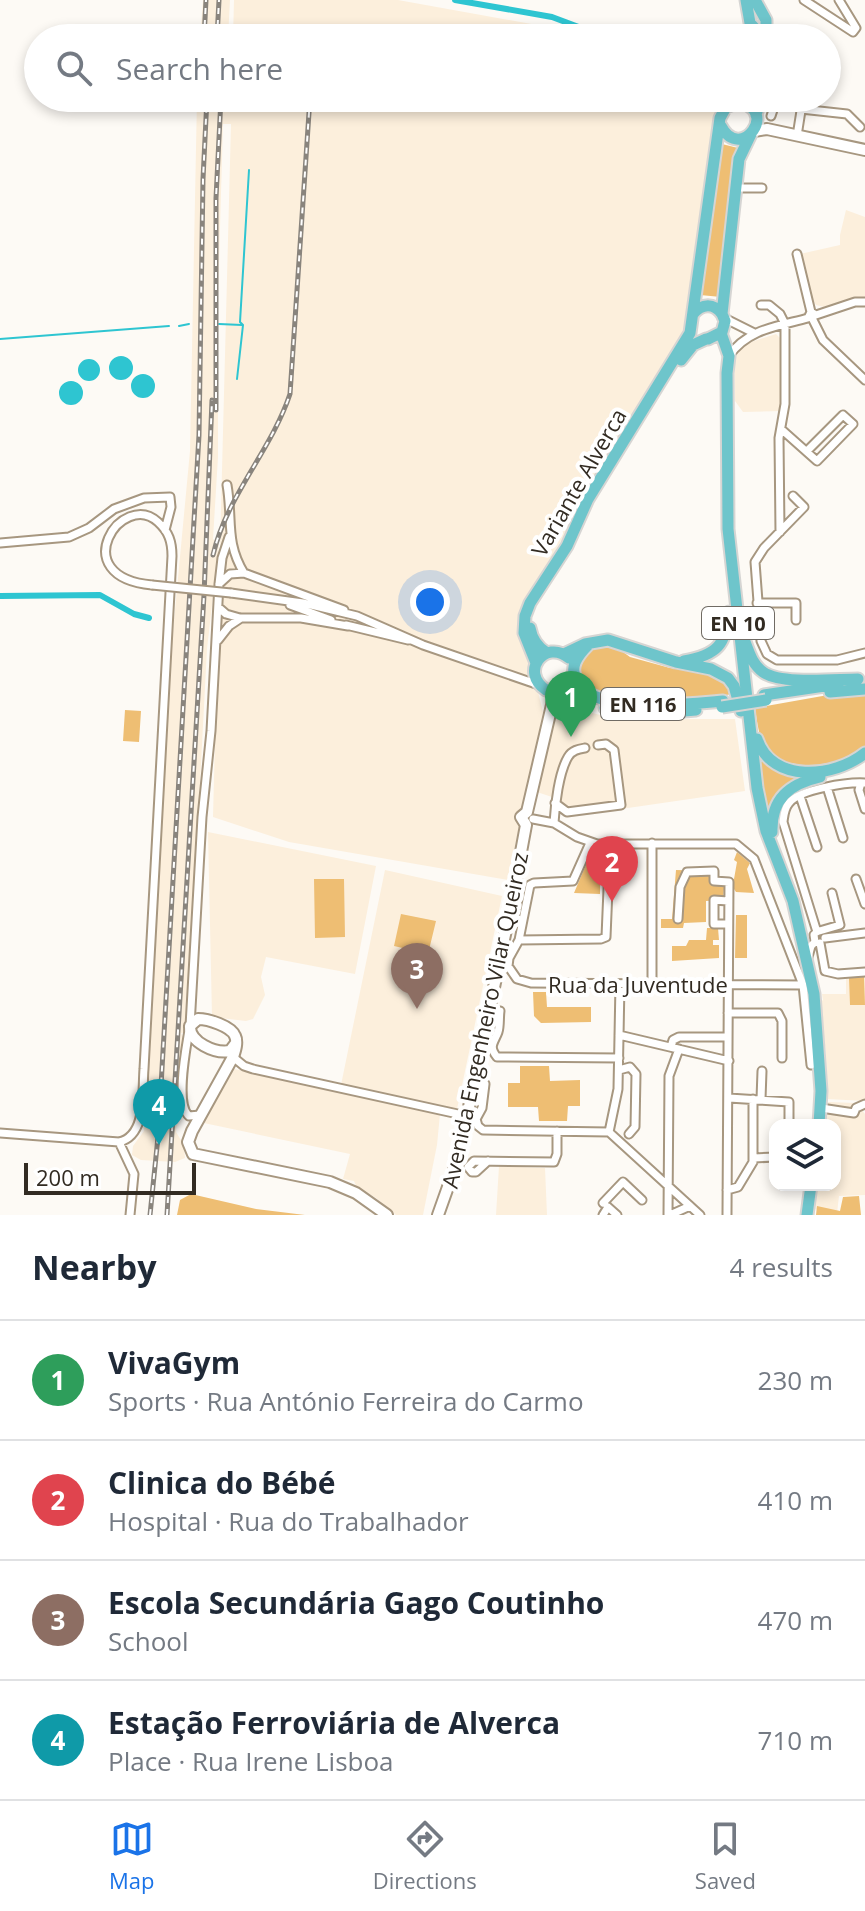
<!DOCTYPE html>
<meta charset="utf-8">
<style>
:root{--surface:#fff;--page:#f6f6f7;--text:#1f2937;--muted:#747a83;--line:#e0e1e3;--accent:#1a73e8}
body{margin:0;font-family:"Open Sans",sans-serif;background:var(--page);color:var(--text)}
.controls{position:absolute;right:24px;bottom:24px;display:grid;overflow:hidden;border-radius:16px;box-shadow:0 4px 12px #0003}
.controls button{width:72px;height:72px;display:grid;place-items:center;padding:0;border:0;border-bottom:2px solid var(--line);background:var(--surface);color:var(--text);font:40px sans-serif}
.scale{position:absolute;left:24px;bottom:20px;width:172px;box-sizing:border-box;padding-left:8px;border:4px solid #322b22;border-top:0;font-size:22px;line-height:28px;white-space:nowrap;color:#322b22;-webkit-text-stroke:6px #fff;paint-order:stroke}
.you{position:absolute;left:430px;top:602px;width:28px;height:28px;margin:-20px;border:6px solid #fff;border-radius:50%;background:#1a73e8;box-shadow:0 0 0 12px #1a73e833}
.badge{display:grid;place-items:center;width:52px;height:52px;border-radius:50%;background:var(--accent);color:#fff;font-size:26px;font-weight:700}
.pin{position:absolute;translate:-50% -66px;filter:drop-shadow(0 2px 4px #0008)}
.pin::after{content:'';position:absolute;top:42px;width:28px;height:24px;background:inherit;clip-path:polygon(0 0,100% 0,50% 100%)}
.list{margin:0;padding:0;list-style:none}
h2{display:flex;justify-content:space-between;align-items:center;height:104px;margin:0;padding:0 32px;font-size:34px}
h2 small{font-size:26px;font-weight:400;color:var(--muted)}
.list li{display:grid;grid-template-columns:52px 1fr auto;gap:24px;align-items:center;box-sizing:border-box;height:120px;padding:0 32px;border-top:2px solid var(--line)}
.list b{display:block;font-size:30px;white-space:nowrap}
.list p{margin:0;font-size:26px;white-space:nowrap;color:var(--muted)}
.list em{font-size:26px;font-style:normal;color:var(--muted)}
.icon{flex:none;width:44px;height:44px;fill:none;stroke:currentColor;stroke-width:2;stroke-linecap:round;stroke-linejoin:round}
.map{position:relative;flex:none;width:865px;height:1215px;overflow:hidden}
.search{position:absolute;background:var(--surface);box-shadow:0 4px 12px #0003;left:24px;right:24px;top:24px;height:88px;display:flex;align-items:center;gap:20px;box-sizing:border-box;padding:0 28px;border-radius:44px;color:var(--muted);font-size:30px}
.sheet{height:584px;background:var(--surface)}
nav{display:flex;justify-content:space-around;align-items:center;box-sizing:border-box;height:112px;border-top:2px solid var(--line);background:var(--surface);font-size:22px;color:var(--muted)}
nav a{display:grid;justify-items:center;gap:4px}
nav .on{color:var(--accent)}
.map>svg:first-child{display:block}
.built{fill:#fcefdc}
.green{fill:#eebe73}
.water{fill:#2ec5d1}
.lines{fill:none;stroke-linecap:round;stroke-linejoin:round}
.stream{stroke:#2ec5d1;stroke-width:2}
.canal{stroke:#2ec5d1;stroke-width:6}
.street-casing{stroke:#a79780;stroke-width:11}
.secondary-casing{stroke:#a79780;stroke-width:14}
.primary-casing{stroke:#d6d5d3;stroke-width:15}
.street{stroke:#fff;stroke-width:7}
.secondary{stroke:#fff;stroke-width:10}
.primary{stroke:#6ec5cb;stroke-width:11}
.rail-casing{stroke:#89847d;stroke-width:5}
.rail{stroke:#fff;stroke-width:2;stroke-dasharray:6;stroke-linecap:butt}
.street-bridge-casing{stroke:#a79780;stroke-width:11;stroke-linecap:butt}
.primary-bridge-casing{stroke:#d6d5d3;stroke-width:15;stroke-linecap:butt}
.street-bridge{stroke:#fff;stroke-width:7}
.primary-bridge{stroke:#6ec5cb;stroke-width:11}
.labels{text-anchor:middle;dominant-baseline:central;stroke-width:8;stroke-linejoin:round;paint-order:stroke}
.shield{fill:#fff;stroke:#706b64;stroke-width:2}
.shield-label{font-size:20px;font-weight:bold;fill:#322b22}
.street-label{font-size:22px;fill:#322b22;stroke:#fff}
</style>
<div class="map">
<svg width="865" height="1215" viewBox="0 0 865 1215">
<rect width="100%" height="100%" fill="#fdfaf5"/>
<path class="built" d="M203,0h27l-2,38h-28z
M234,0h164l161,29 28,9h-354z
M197,98h526l-30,207 -18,45 -148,248 -6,25 22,89 -35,168 -219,-38 -76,-25 18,-693h-8l-5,173v160l-5,82 6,5 -12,105 -20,384h-6l2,4 -7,95 8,13 1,13 -10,4 -34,-2 -9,-5 1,-9 11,-15 27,-479 19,-201z
M846,210l19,7v80h-9l-32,10 -8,-2 -5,-7 -11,-44 40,-9v-10z
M776,334l4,4 1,73 -38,1 -8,-11 -1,-42 11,-15z
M571,708l46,11h118l10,72 -179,26 -11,-19 -21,-7 18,-74z
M208,832l168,34 -21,108 -89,-17 -5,20 4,18 -12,24 -7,2 -34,-4z
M385,870l117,26 -45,213 -116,-24z
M865,977v124l-38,-2 -1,-45 -6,-52 3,-2 -1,-6h24v-16z
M230,1068l210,46 -3,31 -14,70h-27l-20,-17 -20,-12 -2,-5 -11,-2 7,-25 -151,-32z
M828,1102l28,1 9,11v81l-26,1 -2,17 -23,-4 3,-24h18v-60h-10z
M499,1166l46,2 2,47h-51z"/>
<path class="green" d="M722,144l16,4 -17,149 -21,-2z
M602,645l14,2 14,10 40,11 28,2 20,7 15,17c-33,4 -129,20 -151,-14 -3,-5 -3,-12 -3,-18l13,-14z
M845,692l20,1v56c-5,3 -10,9 -16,11 -18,8 -58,15 -74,1 -15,-14 -17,-33 -20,-53z
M125,710l16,1 -2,31 -16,-1z
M758,753l18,17 26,8c-19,8 -28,18 -34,37z
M596,852l4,3v39l-26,-1 17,-40z
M737,852l13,11 -3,6 7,24 -18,-1 -2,-3h-10l-1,11 -17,1v21l-22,1 -1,5h-22v-9h11l4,-49 38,1 -3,7 23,1 3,-17 -3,-2z
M314,879h30l1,58 -30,1z
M401,914l35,7 -8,33 -34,-8z
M736,915h11v43h-12z
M707,928h11l1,12h-6v5h6v13l-47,3v-15h14l3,-6h17z
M864,977l1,28h-15l-1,-27z
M533,992h13l1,15h44v15l-50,1 -7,-7z
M520,1066h29l1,15 30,-1v26h-12l-1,15h-28l-1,-14h-30v-24h12z
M191,1194l65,15 49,6h-128l3,-15z
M859,1196l2,19h-45l1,-9 23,5 3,-14z"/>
<path class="water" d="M109 368a12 12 0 1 1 24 0a12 12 0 1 1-24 0Z
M78 370a11 11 0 1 1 22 0a11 11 0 1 1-22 0Z
M131 386a12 12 0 1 1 24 0a12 12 0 1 1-24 0Z
M59 393a12 12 0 1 1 24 0a12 12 0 1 1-24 0Z"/>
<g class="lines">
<path class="stream" d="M219,324l23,1
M179,326l10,-2
M0,339l169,-13
M237,379l6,-54 -3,-3 9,-152"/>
<path class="canal" d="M455,0l97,17 56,21
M0,596l100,-1 34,19 15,4"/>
<defs>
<path id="street" d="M804,0l49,32 3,-4 -17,-28
M801,109l46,5 13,13
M771,116l6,-18
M797,136l6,-38
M736,188h26
M797,254l14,58
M761,305h8l11,9 5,10v80l-6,34 1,94
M724,318l30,15
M813,320l10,20 42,40
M729,356c18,-27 50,-30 79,-38l3,-6 5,3 39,-13h10
M781,429l36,32 36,-37 -10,-9 -36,36
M227,485c6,34 -2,57 17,88
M793,496l11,11 -40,41 -9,14 6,79 6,13 10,6h60l28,-7
M0,543l69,-6 20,-9 25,-19 30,-11 26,-1 1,10 -6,23
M219,584l11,-10 14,-1 100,37
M231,593l72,10 54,13 66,29 116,40
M757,603h39v17
M290,605l41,15
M218,607l8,7 14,4
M346,625l62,15
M218,640l11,-14 12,-8h60l47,8
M861,783l-2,7 6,19
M827,787l16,51
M800,796l17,51
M555,803l12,9 54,-7 -7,-55 -8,-6 -8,1
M533,819l21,4 23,14 20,7h139l18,15 49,126 8,80
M554,823c1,-18 5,-51 14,-66 4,-7 11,-8 17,-9
M590,843l-17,38 -39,2 -4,2 -11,55 -10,18 -1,8 9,13 14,4 272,2
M856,879l9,25
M678,919l2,-32 7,-15 27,-1v10l15,1 -2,333
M728,924h-14v-24l14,1
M816,932l24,-7 -8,-32
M817,932l-34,-110c1,-7 1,-13 6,-19 11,-14 59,-21 76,-20
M825,938l40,-5
M519,940l82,-1 5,-2 3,-72 -4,-6 -2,-15
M820,943l5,28 13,3 27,-2
M808,957l3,-11 4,-4 -1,-7
M652,983v-140
M500,1011c-1,6 0,15 -2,21 -4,11 -10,14 -1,25l122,1
M728,1013h50l4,8v37
M190,1026l12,-209 9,-86 8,-147 3,-26 7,-21
M189,1030c-3,19 -14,74 0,86l11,-1
M619,1035l110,26
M671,1047l2,-7 6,-3h49
M233,1057l11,9 9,3 214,47
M619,1070l11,-3 6,7 -1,53 -6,7
M485,1084l-3,24 -6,11 2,7 5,4 126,2
M729,1098l60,4v23
M761,1099l1,-28
M821,1108l33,5 2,-5 9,-4
M609,1132l9,-43 2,-105
M609,1132l91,83
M0,1133l119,9c28,-6 23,-50 25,-73l28,-513c0,-14 -3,-24 -14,-34 -36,-33 -94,55 -6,63
M119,1142l15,32 -4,41
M754,1158l21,-1
M488,1161l-12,11h-4l-4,-5 6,-6 80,1 3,-8v-23
M727,1190l11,-3 15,-25v-63
M603,1203l20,-21 19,18
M603,1215l5,-8 9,8
M668,1215l1,-139 10,-27
M670,1215l20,-9"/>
<path id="secondary" d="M754,131l13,-2 98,21
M236,1043l-6,8c-15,3 -41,-9 -40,-25l8,-7c10,0 33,7 37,17 3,6 0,15 -2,21l-41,74 -4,11 5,12 137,28 26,11 31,22
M438,1215l16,-45 15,-63 42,-201 15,-81 -5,-8 6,-5 28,-120"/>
<path id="primary" d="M746,0l4,23 14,15
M755,0l11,20v18
M756,115l5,-17
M721,126c20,38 60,-18 16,-24
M693,314c9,-11 21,-11 29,0l3,7 -3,11 -14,7
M722,314l17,-155 12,-25
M721,333l8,23 -2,17 1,156 29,259 9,43 27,70 21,93 7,97 -2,34
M681,360l12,-15 13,-6
M530,628c2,11 7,19 17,25
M744,639c5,13 8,25 19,33 18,13 73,7 95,7
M588,645c-11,11 -20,23 -10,38 20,32 111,21 145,18
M564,654l21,-10 23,-4 68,22 35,7 17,9 6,8 7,25
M569,658c-24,-20 -50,14 -23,32l14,1 10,-7
M684,661c33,-6 42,-16 45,-49
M536,663l-12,-30 1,-17 5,-13 37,-57 21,-47 102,-166 30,-215 6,-11 21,-9
M565,689l21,10
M830,692l35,-3
M764,695l74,-11
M605,708l56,5 35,-3
M757,739c15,45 77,39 108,14
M772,832c-1,-33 17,-48 48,-55
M807,1215l4,-30"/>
</defs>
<use href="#street" class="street-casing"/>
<use href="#secondary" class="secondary-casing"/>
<use href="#primary" class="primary-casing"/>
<use href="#street" class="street"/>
<use href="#secondary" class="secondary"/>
<use href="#primary" class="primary"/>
<defs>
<path id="rail" d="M204,38l2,-38
M217,38l2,-38
M216,410v-212l5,-100
M213,555c14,-60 58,-104 77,-161l20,-296
M150,1215l8,-78 41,-702 4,-256 4,-81
M167,1215l37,-620 8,-195"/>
</defs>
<use href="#rail" class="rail-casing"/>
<use href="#rail" class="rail"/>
<defs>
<path id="street-bridge" d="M152,585l79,8"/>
<path id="primary-bridge" d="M722,707l44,-7"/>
</defs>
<use href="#street-bridge" class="street-bridge-casing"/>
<use href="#primary-bridge" class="primary-bridge-casing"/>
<use href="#street-bridge" class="street-bridge"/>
<use href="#primary-bridge" class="primary-bridge"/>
</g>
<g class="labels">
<g class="shield">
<rect x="702" y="607" width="72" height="32" rx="6"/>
<rect x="601" y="688" width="84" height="32" rx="6"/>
</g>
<g class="shield-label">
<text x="738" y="623">EN 10</text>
<text x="643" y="704">EN 116</text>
</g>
<g class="street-label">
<text transform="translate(578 482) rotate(-60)">Variante Alverca</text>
<text x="638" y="984">Rua da Juventude</text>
<text transform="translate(484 1020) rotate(-78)">Avenida Engenheiro Vilar Queiroz</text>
</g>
</g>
</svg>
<div class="controls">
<button><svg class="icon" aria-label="layers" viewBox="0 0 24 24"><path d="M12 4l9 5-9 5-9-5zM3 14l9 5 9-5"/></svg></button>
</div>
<div class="scale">200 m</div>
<div class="you"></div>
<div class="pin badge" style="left:571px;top:737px;background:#2e9e5b">1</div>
<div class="pin badge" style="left:612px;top:902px;background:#e0444e">2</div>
<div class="pin badge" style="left:417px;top:1009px;background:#8d6e63">3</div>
<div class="pin badge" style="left:159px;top:1145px;background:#0f9aa8">4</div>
<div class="search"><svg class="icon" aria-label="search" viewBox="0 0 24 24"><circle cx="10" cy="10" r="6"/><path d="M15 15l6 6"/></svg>Search here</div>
</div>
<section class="sheet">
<h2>Nearby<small>4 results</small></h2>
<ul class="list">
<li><span class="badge" style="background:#2e9e5b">1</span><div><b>VivaGym</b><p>Sports · Rua António Ferreira do Carmo</p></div><em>230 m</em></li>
<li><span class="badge" style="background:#e0444e">2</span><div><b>Clinica do Bébé</b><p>Hospital · Rua do Trabalhador</p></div><em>410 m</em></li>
<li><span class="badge" style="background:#8d6e63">3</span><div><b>Escola Secundária Gago Coutinho</b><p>School</p></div><em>470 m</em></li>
<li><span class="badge" style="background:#0f9aa8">4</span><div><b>Estação Ferroviária de Alverca</b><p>Place · Rua Irene Lisboa</p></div><em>710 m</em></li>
</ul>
</section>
<nav>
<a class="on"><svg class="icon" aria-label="map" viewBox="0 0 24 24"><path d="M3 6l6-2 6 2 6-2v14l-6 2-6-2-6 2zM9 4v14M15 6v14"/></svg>Map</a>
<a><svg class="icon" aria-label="directions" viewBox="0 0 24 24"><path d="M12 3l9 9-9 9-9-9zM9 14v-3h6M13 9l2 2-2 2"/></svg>Directions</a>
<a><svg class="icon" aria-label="saved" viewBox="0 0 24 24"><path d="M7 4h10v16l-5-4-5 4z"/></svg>Saved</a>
</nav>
